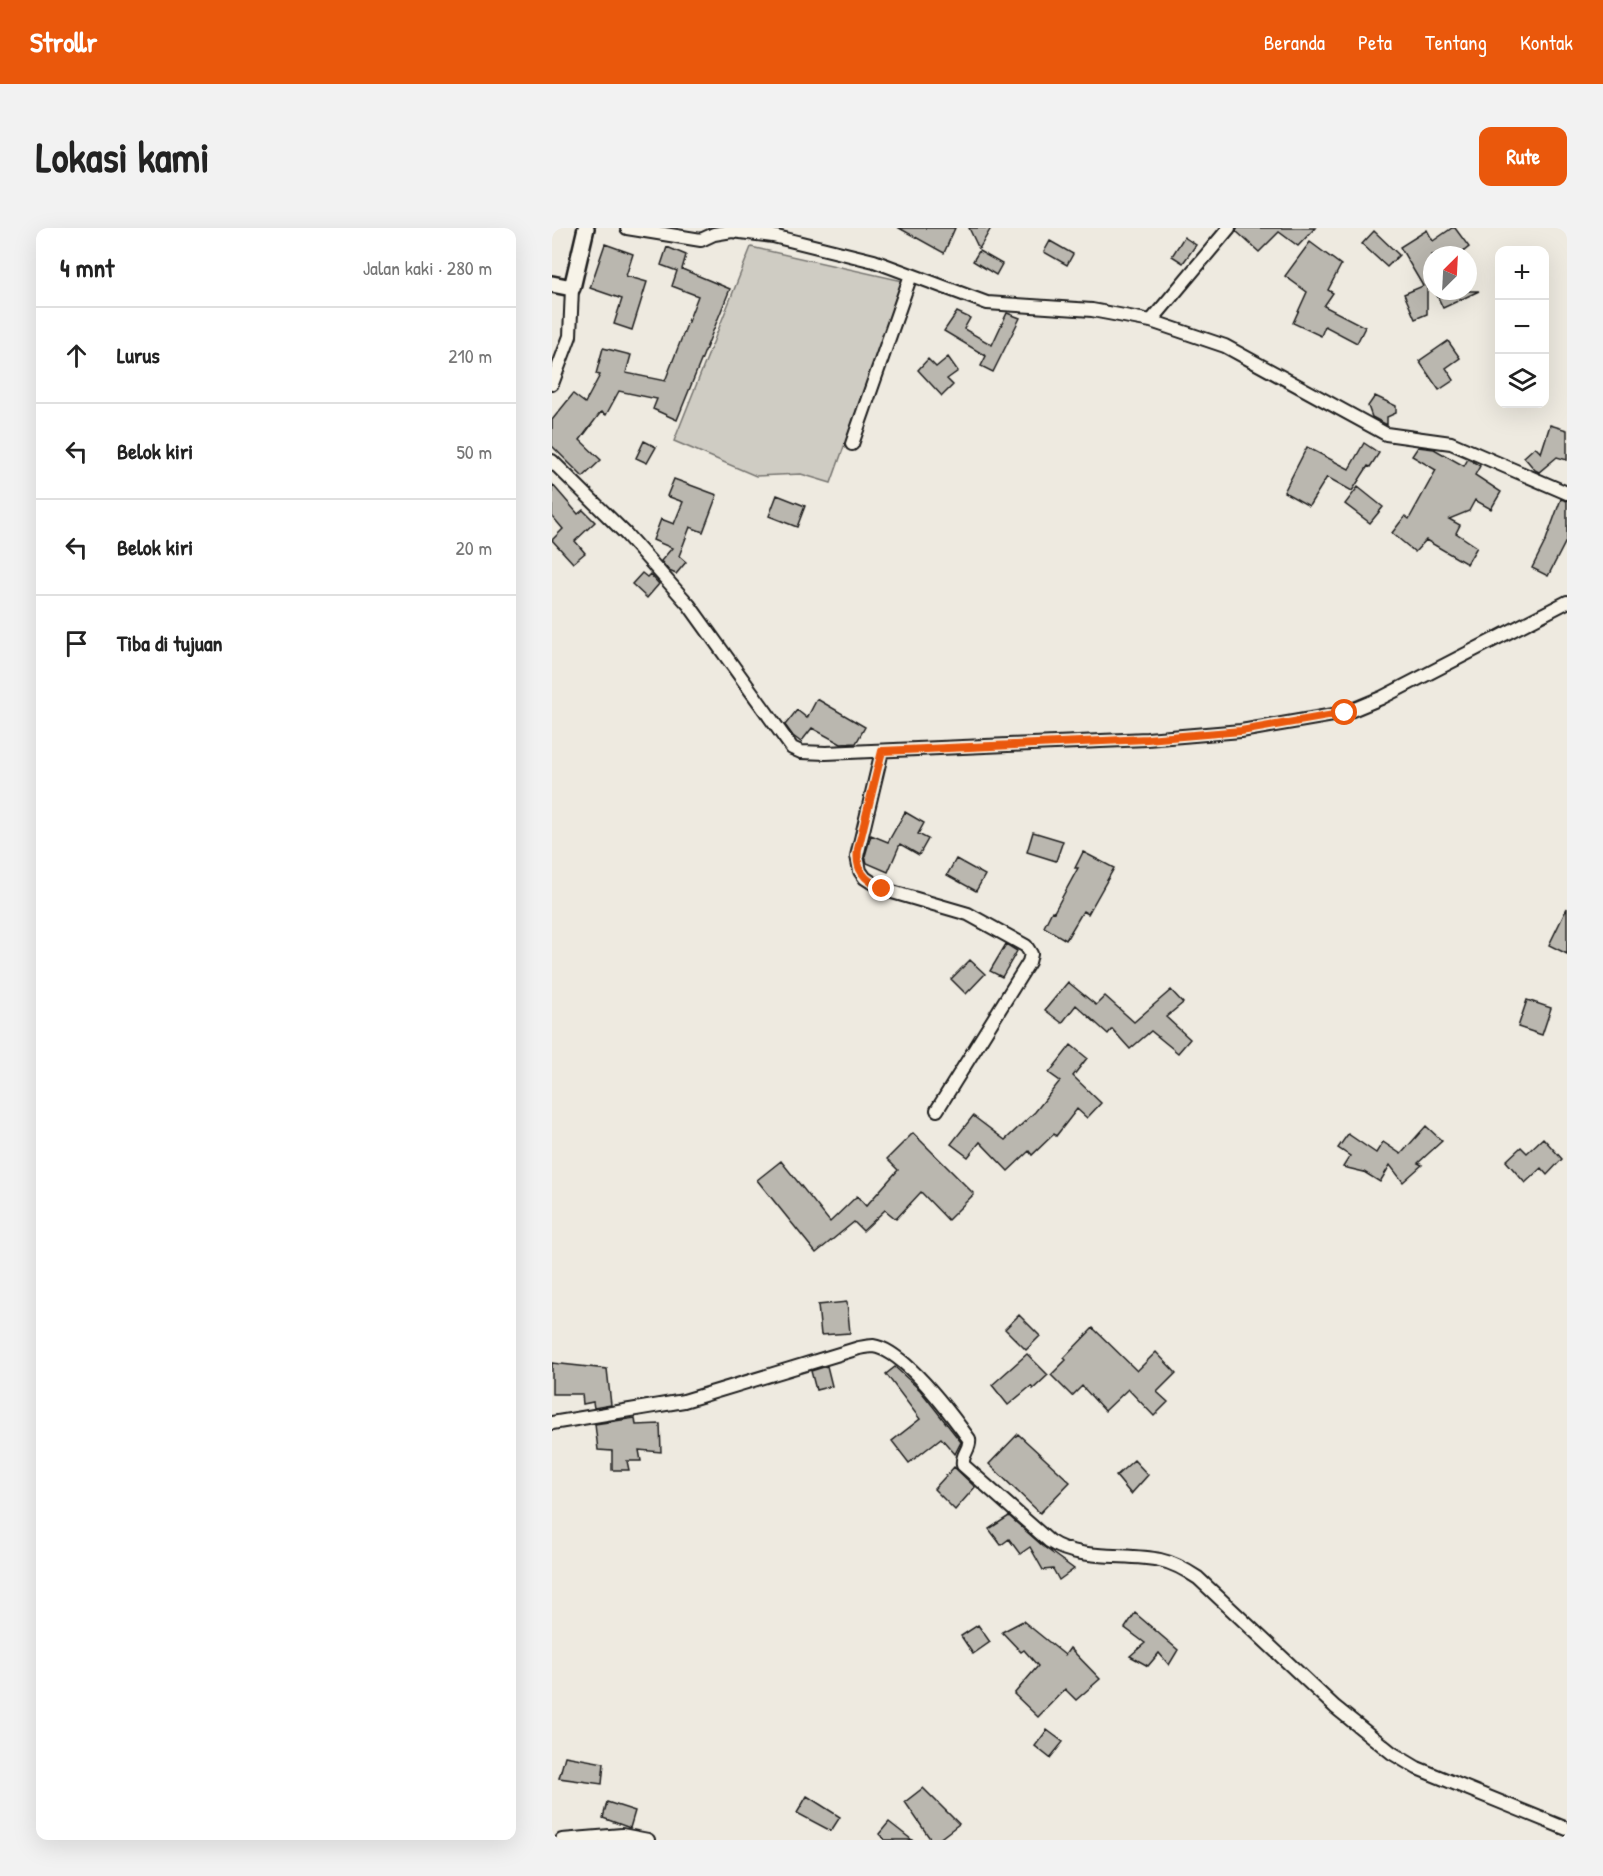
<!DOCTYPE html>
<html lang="id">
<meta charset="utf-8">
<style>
:root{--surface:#fff;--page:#f2f2f2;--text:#222;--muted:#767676;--line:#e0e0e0;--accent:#ea580c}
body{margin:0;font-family:"Patrick Hand",sans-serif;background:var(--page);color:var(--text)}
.controls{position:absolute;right:18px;top:18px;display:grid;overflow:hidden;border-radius:12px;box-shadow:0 6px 24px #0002}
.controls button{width:54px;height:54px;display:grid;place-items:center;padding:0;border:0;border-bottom:2px solid var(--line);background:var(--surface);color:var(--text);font:30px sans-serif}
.compass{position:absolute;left:871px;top:18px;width:54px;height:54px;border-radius:50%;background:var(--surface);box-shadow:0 6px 24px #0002;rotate:24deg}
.stop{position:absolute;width:18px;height:18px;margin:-14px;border:4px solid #ea580c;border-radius:50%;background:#fff}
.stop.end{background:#ea580c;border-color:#fff;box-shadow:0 2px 6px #0008}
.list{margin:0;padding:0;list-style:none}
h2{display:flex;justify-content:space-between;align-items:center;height:78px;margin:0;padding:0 24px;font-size:26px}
h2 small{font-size:20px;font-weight:400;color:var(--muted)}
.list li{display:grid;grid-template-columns:39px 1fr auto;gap:18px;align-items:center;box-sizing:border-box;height:96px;padding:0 24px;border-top:2px solid var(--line)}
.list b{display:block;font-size:22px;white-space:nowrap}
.list em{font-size:20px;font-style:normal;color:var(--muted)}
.icon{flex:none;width:33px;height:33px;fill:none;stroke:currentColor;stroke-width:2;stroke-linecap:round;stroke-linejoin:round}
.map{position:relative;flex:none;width:1015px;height:1612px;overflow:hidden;border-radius:12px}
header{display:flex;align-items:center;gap:36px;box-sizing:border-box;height:84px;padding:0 30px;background:var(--accent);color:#fff}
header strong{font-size:28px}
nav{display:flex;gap:33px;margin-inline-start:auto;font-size:21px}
.intro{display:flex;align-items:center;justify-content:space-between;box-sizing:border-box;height:144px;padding:0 36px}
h1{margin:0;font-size:42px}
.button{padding:15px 27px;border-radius:12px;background:var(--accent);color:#fff;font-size:21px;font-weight:700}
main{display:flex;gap:36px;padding:0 36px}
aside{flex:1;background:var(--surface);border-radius:12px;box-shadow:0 6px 24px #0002}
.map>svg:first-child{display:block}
.green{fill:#cfccc3;stroke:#767470;stroke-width:1.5}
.building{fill:#bab7af;stroke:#1c1c1c;stroke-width:1.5}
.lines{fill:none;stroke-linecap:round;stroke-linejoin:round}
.minor-casing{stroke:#1c1c1c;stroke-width:16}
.tertiary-casing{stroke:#1c1c1c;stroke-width:20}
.minor{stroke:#f7f3e8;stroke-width:12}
.tertiary{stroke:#f7f3e8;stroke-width:15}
.route{stroke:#ea580c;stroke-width:8}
</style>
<header>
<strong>Strollr</strong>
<nav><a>Beranda</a><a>Peta</a><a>Tentang</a><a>Kontak</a></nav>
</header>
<div class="intro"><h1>Lokasi kami</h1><a class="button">Rute</a></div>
<main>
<aside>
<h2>4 mnt<small>Jalan kaki · 280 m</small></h2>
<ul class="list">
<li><svg class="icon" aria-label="ahead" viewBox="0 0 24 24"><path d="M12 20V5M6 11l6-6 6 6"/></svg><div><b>Lurus</b></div><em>210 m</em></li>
<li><svg class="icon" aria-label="left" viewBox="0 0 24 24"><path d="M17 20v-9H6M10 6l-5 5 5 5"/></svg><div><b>Belok kiri</b></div><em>50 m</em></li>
<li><svg class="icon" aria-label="left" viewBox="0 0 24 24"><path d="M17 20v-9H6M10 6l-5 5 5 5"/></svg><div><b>Belok kiri</b></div><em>20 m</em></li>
<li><svg class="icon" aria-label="arrive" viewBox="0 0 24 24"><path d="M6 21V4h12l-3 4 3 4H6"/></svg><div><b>Tiba di tujuan</b></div></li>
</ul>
</aside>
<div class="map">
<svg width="1015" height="1612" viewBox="0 0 1015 1612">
<rect width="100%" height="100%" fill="#eeeae0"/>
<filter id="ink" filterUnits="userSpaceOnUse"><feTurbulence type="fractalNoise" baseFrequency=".0167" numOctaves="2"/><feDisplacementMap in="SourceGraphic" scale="12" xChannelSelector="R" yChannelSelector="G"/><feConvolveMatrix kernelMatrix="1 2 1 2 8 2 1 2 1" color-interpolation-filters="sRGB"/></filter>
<g filter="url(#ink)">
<path class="green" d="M199,19l152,34 -72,202 -30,-9 -45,2 -82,-35z"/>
<path class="building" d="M347,0h56l-11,25z
M417,0h22l-12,21z
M685,0h78l-17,18 -19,-14 -20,20 -23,-21z
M900,0h3l14,19 -10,8h-27v31l-5,-10v38l-12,5 -11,-25 19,-8 -23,-39 27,-17 6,11z
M822,3l25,24 -12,12 -25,-23z
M632,9l12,8 -13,18 -11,-7z
M498,13l23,13 -6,11 -23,-13z
M758,14l31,23 -13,25 5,3 -9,13 41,21 -8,16 -32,-17 -4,10 -28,-13 14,-31 -22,-16z
M53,16l28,10 -7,22 21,6 -15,48 -18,-6 8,-25 -32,-11z
M115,19l19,8 -4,14 48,20 -53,131 -24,-11 4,-10 -38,-8 -13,24 -5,-3 -21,28 21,20 -18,17 -31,-31v-26l21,-26 12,9 15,-28 -4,-1 7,-26 28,7 -5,18 39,8 33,-85 -26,-10 5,-15 -16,-6z
M427,23l23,13 -6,11 -23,-14z
M883,63h44l-36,17z
M405,84l13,6 -6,11 28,16 15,-32 13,5 -27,54 -12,-6 5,-10 -42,-25z
M896,113l12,17 -14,10 8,12 -15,10 -20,-29z
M396,129l10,14 -11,8 6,6 -11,11 -24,-26 10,-11 8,8z
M823,168l21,10v7l-9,4v8l-15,-8 -4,-11z
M998,197l17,5v30l-10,-3 -18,15 -4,-2 -11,-13 11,-10 6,6z
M92,213l12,6 -9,16 -11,-5z
M812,215l15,10 -9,14 -2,-1 -16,25 -25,-14 -18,29 -25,-14 23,-45 42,22z
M866,219l16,2 30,17 4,-7 4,2 8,5 -5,9 26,17 -10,17 -16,-9 -6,11 -20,8 11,6 -4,8 21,14 -10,17 -41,-24 -11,12 -23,-19 13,-17 4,3 27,-49 -24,-14z
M122,251l43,16 -14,37 -13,-5 -11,29 7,6 -10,12 -7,-3 -8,-10 11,-13 -19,-8 8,-21 13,5 9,-22 -16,-6z
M0,256l26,30 5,-4 12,12 -20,19 10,12 -12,10 -21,-23 11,-11 -11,-13z
M806,259l25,20 -13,16 -25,-19z
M225,267l28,11 -8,21 -28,-11z
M1009,271l6,2v38l-19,37 -16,-8 14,-28z
M90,345l5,4 3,-3 9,10 -12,14 -15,-14z
M265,471l48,28 -9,16 -15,1 -29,-16 -11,14 -8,-6 -8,-11 12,-15 10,8z
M353,584l19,11 -6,11 10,5 -9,16 -19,-11 -12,28 -21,-9 -2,-7 6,-21 17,7z
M481,604l30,9 -7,20 -29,-9z
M531,624l31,16 -26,46 -5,-3 -17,29 -22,-13 8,-16 2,1 24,-44h-3z
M404,631l29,16 -9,16 -29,-16z
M1015,680v46l-18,-9z
M454,716l11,7 -15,26 -12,-6z
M418,732l15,14 -19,20 -15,-15z
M516,754l28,23 9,-9 29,26 37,-32 12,13 -17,14 24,22 -12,14 -27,-22 -21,18 -18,-20 -4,5 -32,-29 -14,18 -17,-13z
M975,772l24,8 -9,27 -24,-8z
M519,817l16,13 -14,18 28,27 -14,15 -10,-9 -21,27 -2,-2 -22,21 -3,-4 -21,20 -28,-29 -12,15 -17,-13 22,-28 32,24 30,-28 25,-31 -11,-8z
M874,898l16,15 -24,22 4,2 -19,17 -13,-17 -10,17 -16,-10 -21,-5 7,-11 -12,-8 10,-14 28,19 7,-11 18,12z
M361,905l61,61 -26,26 -27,-28 -25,27 -11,-9 -22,21 -9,-9 -38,31 -59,-73 24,-19 49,61 27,-26 9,10 32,-36 -11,-11z
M991,910l19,21 -15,16 -6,-7 -16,15 -19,-22 15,-14 6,6z
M295,1074l3,31 -29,2 -3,-30z
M467,1087l21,21 -14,14 -21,-21z
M541,1100l44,43 19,-19 20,21 -19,19 11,10 -14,14 -26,-27 -23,22 -23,-25 -10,10 -21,-21 15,-15 -2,-2z
M475,1126l21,21 -15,14 -2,-3 -23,19 -16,-20z
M0,1135l55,6 4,36 -17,3 -1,-6 -10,2 -1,-10h-30z
M275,1138l5,20 -16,4 -5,-19z
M343,1139l25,23 41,52 -6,12 -14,-16 -32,25 -17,-22 28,-22 -34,-45z
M83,1190l1,7 24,-1 1,28 -22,-2 2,11h-14l2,9h-17v-19l-14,-1 -3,-26z
M466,1206l52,48 -30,31 -51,-49z
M582,1232l14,15 -17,19 -15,-18z
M402,1239l21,20 -20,23 -21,-21z
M457,1288l35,31 30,22 -15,11 -6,-11 -10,1 -13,-23 -10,7 -11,-15 -8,6 -12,-16z
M583,1385l43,37 -9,15 -10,-12 -11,13 -18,-10 15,-13 -20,-15z
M471,1393l42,34 5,-7 30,31 -24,21 -11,-11 -27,28 -24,-23 24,-28 -14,-16 -3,2 -19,-20z
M426,1397l12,17 -17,12 -12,-18z
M495,1502l16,12 -13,16 -15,-12z
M13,1528l39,7 -2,21 -43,-6z
M371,1560l36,36 -21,16h-7l-26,-38z
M255,1568l33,21 -9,14 -34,-18z
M55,1574l28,9 -5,17 -27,-10z
M337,1594l23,18h-27l-6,-6z"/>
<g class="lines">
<defs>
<path id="minor" d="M75,0l74,12 13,-6 18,-3 41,5 101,25 113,42 105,7 59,11 74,25 161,88 65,9 116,50
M599,93l78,-93
M0,156l18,-48 2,-48
M300,216l59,-169
M0,233l74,73 63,71 103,143 9,4 25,1 321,-14 94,-8 104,-18 36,-15 186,-96
M330,523l-25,105 3,15 5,7 17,11 86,25 58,32 5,8 -2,8 -92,148
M0,1195l132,-22 175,-53c5,-1 10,-2 14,-2 31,4 78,68 96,93 2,10 -8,15 -6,26l86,76c29,20 77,12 111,19 14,3 26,10 38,18l137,129 57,46 25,15 150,61
M10,1612l60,-5 26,5"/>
<path id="tertiary" d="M0,56l20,4 14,-60"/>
</defs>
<use href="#minor" class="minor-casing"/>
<use href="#tertiary" class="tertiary-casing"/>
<use href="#minor" class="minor"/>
<use href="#tertiary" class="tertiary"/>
</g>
</g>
<g class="lines" filter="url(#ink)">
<path class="route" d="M330,661c-18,-10 -27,-19 -24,-40l24,-98 265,-12 94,-8 104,-18"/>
</g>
</svg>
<div class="controls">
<button>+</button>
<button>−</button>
<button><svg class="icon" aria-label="layers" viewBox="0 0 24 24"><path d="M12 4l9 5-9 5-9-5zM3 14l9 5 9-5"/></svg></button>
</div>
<svg class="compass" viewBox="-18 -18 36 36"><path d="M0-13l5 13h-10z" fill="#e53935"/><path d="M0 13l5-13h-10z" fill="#767676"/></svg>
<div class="stop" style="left:793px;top:485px"></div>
<div class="stop end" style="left:330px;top:661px"></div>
</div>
</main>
